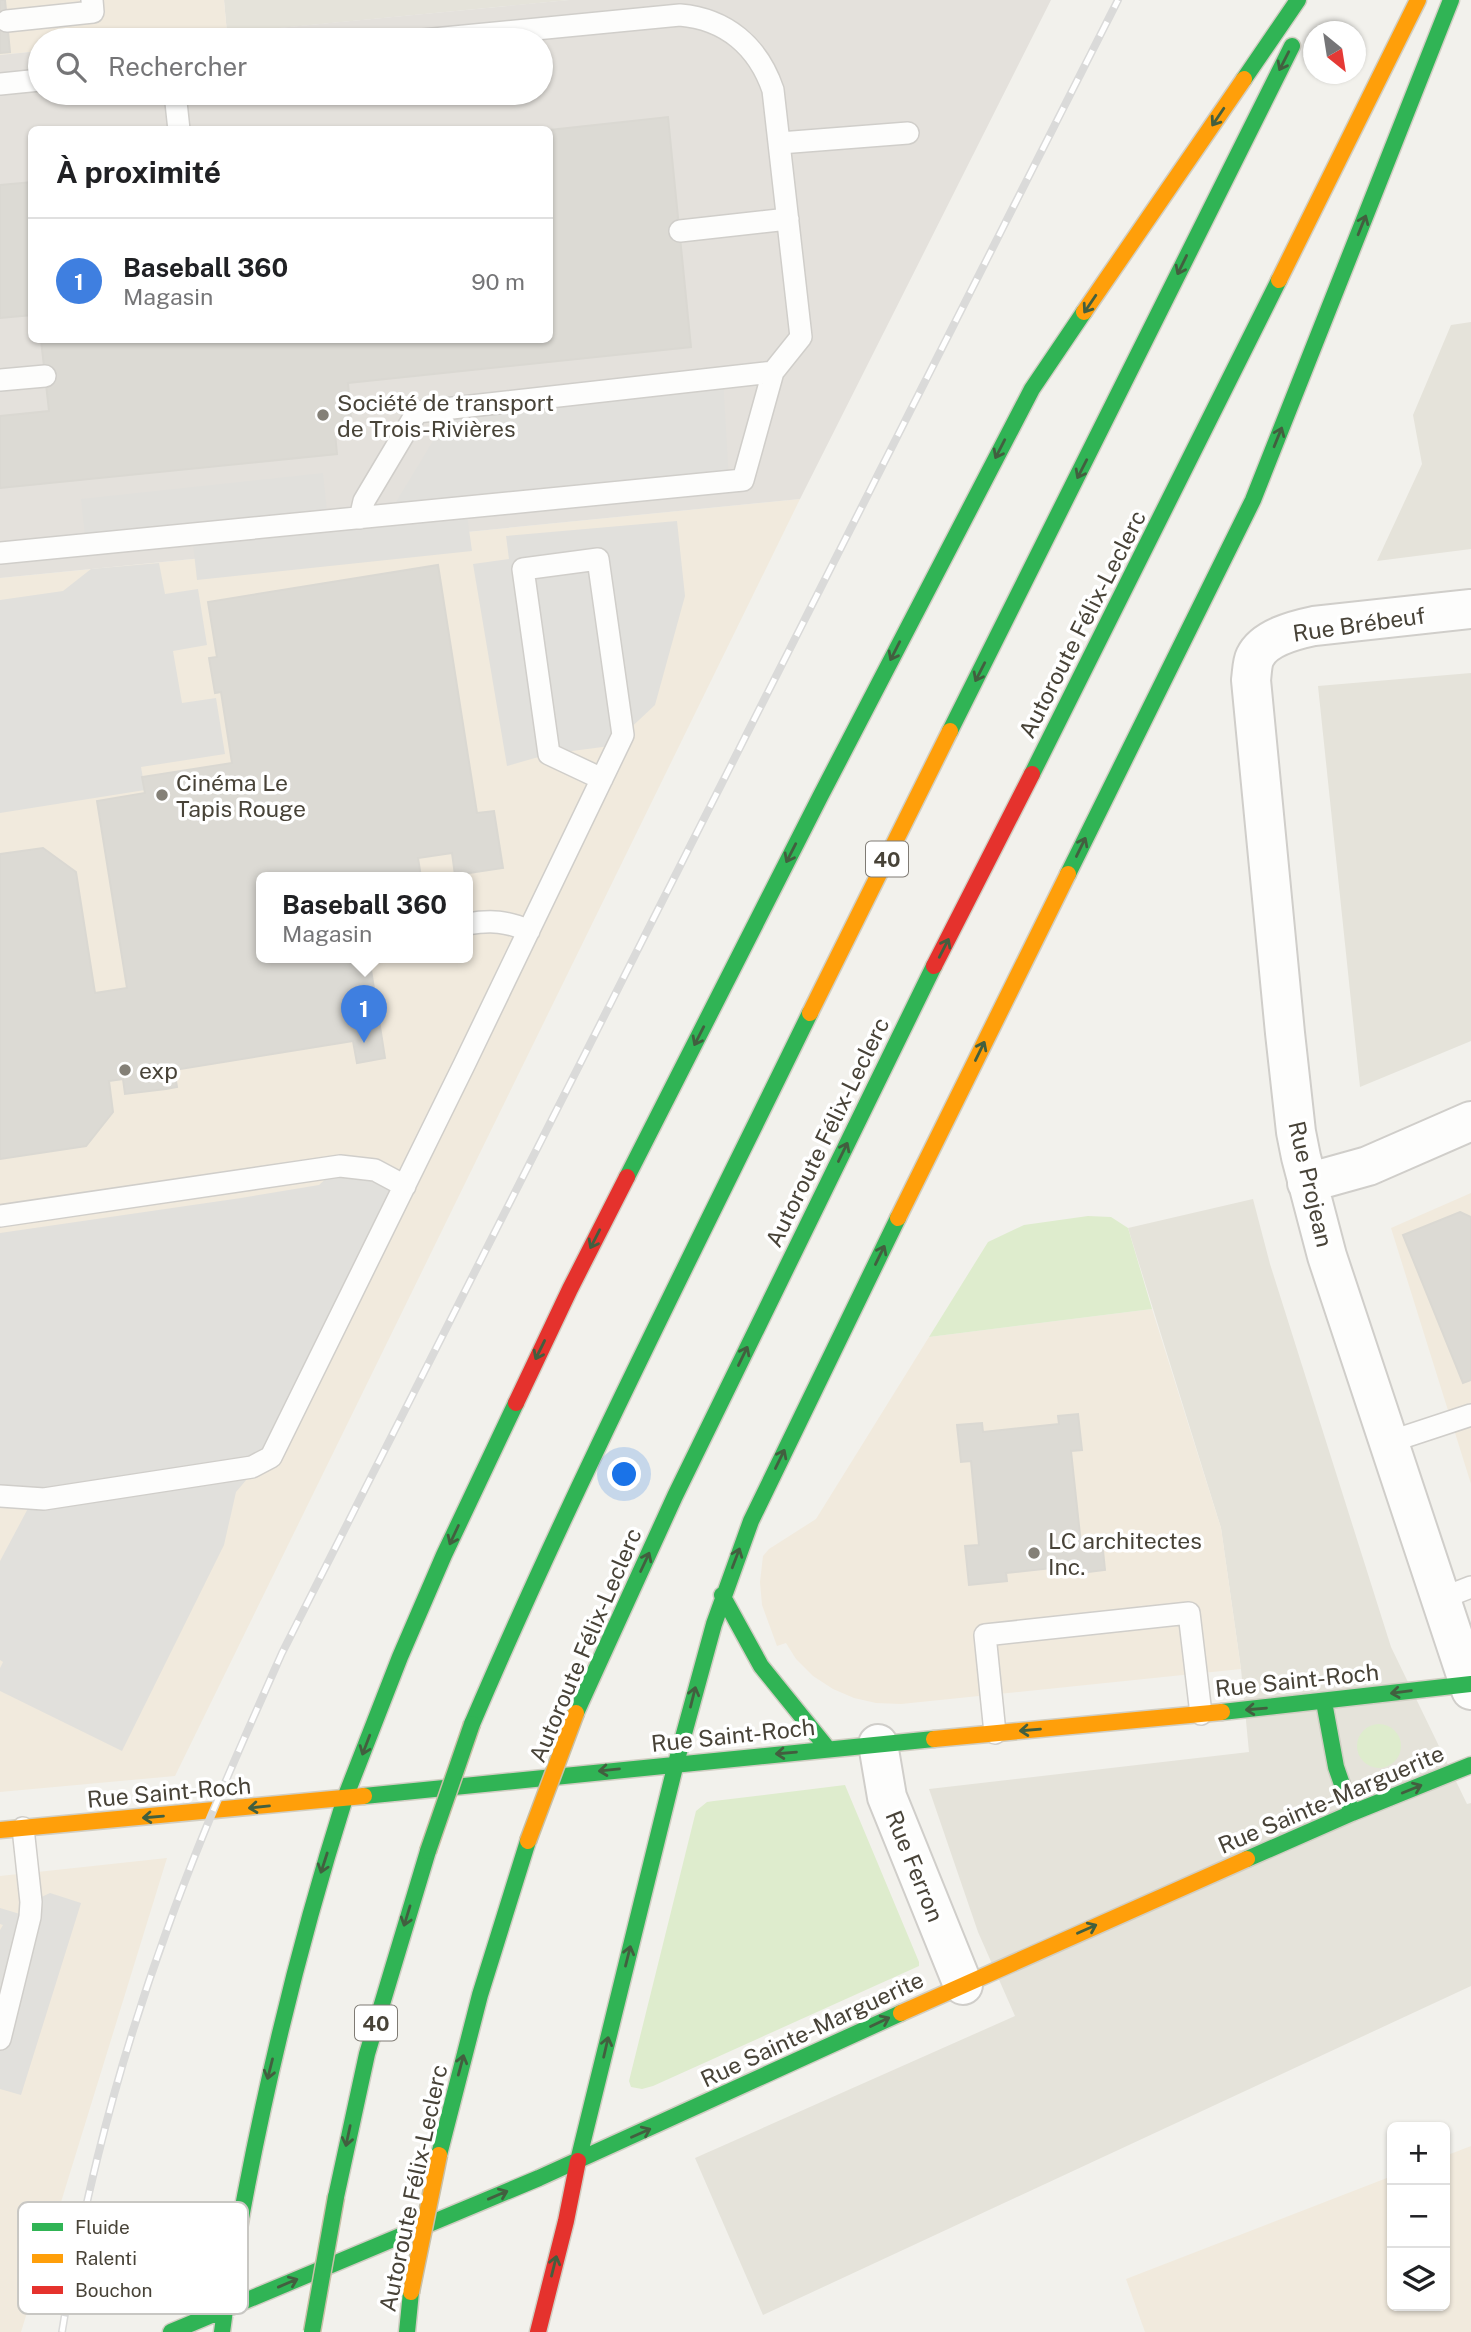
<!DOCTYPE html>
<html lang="fr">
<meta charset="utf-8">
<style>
:root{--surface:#fff;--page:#f6f6f6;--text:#202124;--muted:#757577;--line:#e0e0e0;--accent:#0f766e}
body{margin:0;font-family:"Public Sans",sans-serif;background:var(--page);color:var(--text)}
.controls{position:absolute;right:21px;bottom:21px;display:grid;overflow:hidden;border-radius:10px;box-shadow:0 2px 5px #0004}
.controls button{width:63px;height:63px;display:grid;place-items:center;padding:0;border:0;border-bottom:2px solid var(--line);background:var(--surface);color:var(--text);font:35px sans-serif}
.compass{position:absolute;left:1303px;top:21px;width:63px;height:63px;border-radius:50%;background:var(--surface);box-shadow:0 2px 5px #0004;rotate:150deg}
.you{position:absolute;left:625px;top:1475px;width:24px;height:24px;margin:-18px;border:5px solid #fff;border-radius:50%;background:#1a73e8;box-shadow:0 0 0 10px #1a73e833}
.badge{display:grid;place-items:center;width:46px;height:46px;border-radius:50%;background:var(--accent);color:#fff;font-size:23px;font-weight:700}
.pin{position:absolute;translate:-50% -58px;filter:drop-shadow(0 2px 4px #0008)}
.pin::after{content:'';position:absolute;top:37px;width:24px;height:21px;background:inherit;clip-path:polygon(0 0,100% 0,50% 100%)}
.popup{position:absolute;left:256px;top:872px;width:217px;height:91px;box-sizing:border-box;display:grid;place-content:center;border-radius:10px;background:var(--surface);filter:drop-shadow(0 2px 5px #0005);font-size:23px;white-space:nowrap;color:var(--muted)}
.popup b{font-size:26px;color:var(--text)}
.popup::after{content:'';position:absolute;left:50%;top:100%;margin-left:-14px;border:14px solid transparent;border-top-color:var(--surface)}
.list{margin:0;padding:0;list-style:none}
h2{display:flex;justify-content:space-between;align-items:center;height:91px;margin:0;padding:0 28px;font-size:30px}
h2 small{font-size:23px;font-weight:400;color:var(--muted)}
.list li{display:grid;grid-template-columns:46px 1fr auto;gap:21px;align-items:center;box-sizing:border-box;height:126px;padding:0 28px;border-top:2px solid var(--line)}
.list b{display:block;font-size:26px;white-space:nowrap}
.list p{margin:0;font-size:23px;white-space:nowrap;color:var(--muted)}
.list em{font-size:23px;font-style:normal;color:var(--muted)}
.icon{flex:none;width:38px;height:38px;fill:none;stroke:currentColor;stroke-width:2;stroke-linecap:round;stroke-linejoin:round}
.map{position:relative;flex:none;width:1471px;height:2332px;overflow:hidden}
.search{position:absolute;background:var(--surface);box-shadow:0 2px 5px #0004;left:28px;top:28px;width:525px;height:77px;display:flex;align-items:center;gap:18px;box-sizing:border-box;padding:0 24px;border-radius:38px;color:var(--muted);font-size:26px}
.panel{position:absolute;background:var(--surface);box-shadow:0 2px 5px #0004;left:28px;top:126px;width:525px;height:217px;border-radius:10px}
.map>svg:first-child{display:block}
.residential{fill:#e5e3da}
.commercial{fill:#f1eadd;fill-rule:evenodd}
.industrial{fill:#e4e1dc;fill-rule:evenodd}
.green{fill:#deeccd}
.parking{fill:#e1e0dc}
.building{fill:#dcdad4;stroke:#dad8d2;stroke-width:2}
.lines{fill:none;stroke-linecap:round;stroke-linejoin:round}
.lane-casing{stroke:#d0ceca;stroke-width:24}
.street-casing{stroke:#d0ceca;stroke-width:42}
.fast-casing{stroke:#d1cec3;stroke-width:19}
.slow-casing{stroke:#d1cec3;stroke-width:19}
.jam-casing{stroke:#d1cec3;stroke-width:19}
.lane{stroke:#fdfdfc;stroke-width:21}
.street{stroke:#fdfdfc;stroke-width:38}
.fast{stroke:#30b455;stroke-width:16}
.slow{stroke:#ff9f0a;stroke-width:16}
.jam{stroke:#e5322d;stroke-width:16}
.rail-casing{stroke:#dadad9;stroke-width:8}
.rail{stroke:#fff;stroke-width:5;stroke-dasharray:16;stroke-linecap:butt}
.fast-bridge-casing{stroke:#c9c0a8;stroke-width:19;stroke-linecap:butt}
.slow-bridge-casing{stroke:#c9c0a8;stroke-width:19;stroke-linecap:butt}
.fast-bridge{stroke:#30b455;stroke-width:16}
.slow-bridge{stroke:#ff9f0a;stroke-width:16}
.oneway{stroke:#425f3f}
.poi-dot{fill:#848077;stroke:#fff;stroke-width:2.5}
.labels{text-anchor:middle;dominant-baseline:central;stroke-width:7;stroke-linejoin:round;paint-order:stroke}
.shield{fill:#fff;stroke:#7f7b74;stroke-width:2}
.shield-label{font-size:21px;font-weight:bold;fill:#484338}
.poi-label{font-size:23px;fill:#484338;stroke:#fff;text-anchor:start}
.street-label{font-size:23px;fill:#484338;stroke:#fff}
.key{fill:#fff;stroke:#c8c7c3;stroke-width:2}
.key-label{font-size:19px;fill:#484338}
</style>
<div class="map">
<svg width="1471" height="2332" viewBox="0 0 1471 2332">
<rect width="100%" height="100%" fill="#f2f1ec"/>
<path class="residential" d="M224,0h345l-342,33z
M1471,322v227l-94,12 45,-97 -9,-49 38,-90z
M1471,673v368l-111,46 -42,-401z
M1253,1199l17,65 121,383 76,157 4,-1v183l-708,329 -68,-157 320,-142 -37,-84 -49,-143 320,-37 -8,-83 -20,-141 -93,-300z"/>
<path class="commercial" d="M0,0h224l3,33 -74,7h-113v11l-40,4z
M800,499l-625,1277 -175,16v-1214zM261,877h206v80h-206z
M1471,1193v291l-80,-256z
M1152,1309l69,219 20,141 -340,35 -25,-1 -22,-5 -21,-9 -20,-13 -17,-17 -10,-16 -9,3 -15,-41 -2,-23 3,-26 6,-7 47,-30 113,-182z
M167,1858l-146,474h-21v-456z
M1471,2146v186h-326l-19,-53 266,-103v130h53v-150z"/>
<path class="industrial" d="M569,0h482l-251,499 -800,79v-523l40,-4v42h501v-53h-388zM32,130h518v210h-518z"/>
<path class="green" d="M1088,1216l23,1 17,11 24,81 -223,28 59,-95 36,-17z
M1357 1746a22 22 0 1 1 44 0a22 22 0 1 1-44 0Z
M845,1785l74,177v4l-266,120 -11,3 -11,-2 -2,-6 67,-270 11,-9 7,-1z"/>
<path class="parking" d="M723,377l6,104 -263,27 6,43 -275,29 -5,-45 -106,10 -5,-46 242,-26 5,48 67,-7 1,-12 43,-71 -2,-21z
M677,521l8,75 -30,109 -32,30 -5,10 -69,9 -42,12 -34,-202 36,-5 -3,-23z
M159,563l6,31 33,-5 9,56 -34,6 9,52 34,-5 9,56 -84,13 4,23 -145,23v-213l63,-9 28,-22z
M340,1166l65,20 -146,279 -23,27 -12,53 -102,206 -122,-60v-23l3,-6 -3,-2v-99l33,-62 -33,-3v-263l241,-35 78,-13z
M50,1893l31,10 -60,192 -21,-6v-159l3,-5 -3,-1v-16l30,9 1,-15z"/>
<path class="building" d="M0,0h5l5,52 -10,1z
M668,117l23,230 -343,36 4,48 -17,2 2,21 -337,34v-72l49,-5 -8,-71h509v-210z
M32,182v133l-32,3v-133z
M438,565l39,248 17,-2 9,57 -48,7 -3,-22 -34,5 3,19h-160v80h108l16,101 -28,5 -4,-22 -179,29 3,17 -11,2 -41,5 -2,-15 -14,2 4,31 -27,34 -86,13v-305l43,-6 33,24 19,121 32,-5 -30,-187 48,-8 -3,-16 90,-14 -11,-71 -6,1 -6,-35 8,-1 -9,-55z
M1460,1212l11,5v163l-8,3 -60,-148z
M1078,1414l4,36 -11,1 10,93 21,-3 3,29 -32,4 -3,-8 -64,7 1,8 -38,4 -4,-39 14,-1 -8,-84 -10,1 -4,-37 25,-2 1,9 76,-8 -1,-8z"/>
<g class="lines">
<defs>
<path id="lane" d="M7,21l86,-9 -1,-12
M423,40l257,-25c46,4 78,31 93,75l28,247 -28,35
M0,84l40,-4
M175,93l4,37
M780,143l128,-10
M680,231l108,-12
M0,380l45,-4
M0,553l743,-73 30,-108 -356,40 -53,89 -4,17
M467,924c24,-4 40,-3 62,7
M0,1216l340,-50 35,4 30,16
M1389,1442l82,-27
M0,1496l44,3 208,-32 19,-10 193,-392 159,-330 -25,-176 -75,10 26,185 53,25
M1440,1599l31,-12
M995,1733l-10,-98 204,-22 12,101
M0,2039l30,-122 1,-15 -8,-74"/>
<path id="street" d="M1471,609l-157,17c-19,4 -50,12 -59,31 -3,6 -3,16 -4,23l34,353 11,99 5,25 26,99 144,434
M1307,1183l61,-17 103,-45
M878,1744l9,53 76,188"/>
<path id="fast" d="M1244,79l54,-79
M950,731l342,-685
M1032,774l247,-494
M1068,874l185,-374 198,-500
M627,1177l193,-380 212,-408 52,-77
M722,1595l39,71 67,83
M1324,1702l12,65 16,46
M1222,1712l249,-28
M576,1713l99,-217 259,-530
M472,1724c103,-241 223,-475 338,-711
M676,1763l38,-139 37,-103 147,-303
M364,1796l570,-57
M345,1798l55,-141 44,-102 72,-152
M1247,1859l105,-46 119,-48
M439,2155l41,-160 48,-154
M578,2161l98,-398
M336,2197l31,-143 61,-203
M225,2310c28,-174 67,-344 120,-512
M171,2332l368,-154 362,-165
M222,2332l3,-22
M407,2332l4,-40"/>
<path id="slow" d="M1279,280l139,-280
M1084,312l160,-233
M810,1013l140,-282
M898,1218l170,-344
M934,1739l288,-27
M0,1830l364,-34
M901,2013l346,-154"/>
<path id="jam" d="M934,966l98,-192
M516,1403l54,-114 57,-112
M538,2332l28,-111 12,-60"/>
</defs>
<use href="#lane" class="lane-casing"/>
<use href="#street" class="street-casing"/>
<use href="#fast" class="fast-casing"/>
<use href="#slow" class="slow-casing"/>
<use href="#jam" class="jam-casing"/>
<use href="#lane" class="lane"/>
<use href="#street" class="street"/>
<use href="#fast" class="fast"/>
<use href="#slow" class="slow"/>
<use href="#jam" class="jam"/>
<defs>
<path id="rail" d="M62,2332c22,-137 58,-274 106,-405 33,-93 74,-184 114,-274l836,-1653"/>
</defs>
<use href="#rail" class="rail-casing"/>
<use href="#rail" class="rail"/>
<defs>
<path id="fast-bridge" d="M428,1851l44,-127
M312,2332l24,-135"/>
<path id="slow-bridge" d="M528,1841l48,-128
M411,2292l28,-137"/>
</defs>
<use href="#fast-bridge" class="fast-bridge-casing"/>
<use href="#slow-bridge" class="slow-bridge-casing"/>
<use href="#fast-bridge" class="fast-bridge"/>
<use href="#slow-bridge" class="slow-bridge"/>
</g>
<defs><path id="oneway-shaft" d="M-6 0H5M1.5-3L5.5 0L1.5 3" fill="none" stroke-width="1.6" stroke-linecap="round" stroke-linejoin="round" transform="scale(1.75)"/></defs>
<g class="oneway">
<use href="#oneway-shaft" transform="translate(1284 61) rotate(117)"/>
<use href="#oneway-shaft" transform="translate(1218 117) rotate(124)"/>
<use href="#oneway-shaft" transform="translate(1362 225) rotate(-68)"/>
<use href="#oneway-shaft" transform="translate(1182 265) rotate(116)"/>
<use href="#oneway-shaft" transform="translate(1090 304) rotate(124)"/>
<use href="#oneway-shaft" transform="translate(1278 437) rotate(-68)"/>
<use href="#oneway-shaft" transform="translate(1000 449) rotate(117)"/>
<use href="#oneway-shaft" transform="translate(1082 469) rotate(117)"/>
<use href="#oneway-shaft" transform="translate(895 651) rotate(117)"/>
<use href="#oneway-shaft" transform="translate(980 672) rotate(117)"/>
<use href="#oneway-shaft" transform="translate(1081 847) rotate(-64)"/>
<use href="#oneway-shaft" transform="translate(791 853) rotate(117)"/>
<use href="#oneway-shaft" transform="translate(944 948) rotate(-63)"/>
<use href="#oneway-shaft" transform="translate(699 1036) rotate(117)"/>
<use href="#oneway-shaft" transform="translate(980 1051) rotate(-64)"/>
<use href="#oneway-shaft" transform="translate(843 1152) rotate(-64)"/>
<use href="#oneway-shaft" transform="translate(595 1239) rotate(117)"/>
<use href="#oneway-shaft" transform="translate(880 1255) rotate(-64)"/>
<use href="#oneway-shaft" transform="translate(540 1350) rotate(116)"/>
<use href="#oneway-shaft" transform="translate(743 1356) rotate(-64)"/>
<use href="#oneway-shaft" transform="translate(780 1459) rotate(-64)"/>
<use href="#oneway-shaft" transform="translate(454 1535) rotate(115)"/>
<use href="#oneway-shaft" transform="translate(736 1558) rotate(-69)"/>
<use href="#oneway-shaft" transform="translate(645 1562) rotate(-65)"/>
<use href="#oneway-shaft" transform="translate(1401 1692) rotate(172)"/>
<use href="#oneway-shaft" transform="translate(693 1697) rotate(-76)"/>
<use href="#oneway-shaft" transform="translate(1256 1709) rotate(175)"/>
<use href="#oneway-shaft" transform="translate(1030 1730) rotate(175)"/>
<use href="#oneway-shaft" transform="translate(366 1745) rotate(111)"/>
<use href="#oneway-shaft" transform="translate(786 1753) rotate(175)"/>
<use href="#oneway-shaft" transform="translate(609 1770) rotate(174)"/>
<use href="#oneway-shaft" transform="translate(1412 1789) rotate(-22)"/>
<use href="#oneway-shaft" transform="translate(259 1807) rotate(174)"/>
<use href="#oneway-shaft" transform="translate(153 1817) rotate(175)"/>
<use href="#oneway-shaft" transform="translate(324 1863) rotate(108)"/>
<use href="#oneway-shaft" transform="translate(407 1916) rotate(107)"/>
<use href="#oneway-shaft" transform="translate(1087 1929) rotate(-24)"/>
<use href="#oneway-shaft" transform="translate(628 1956) rotate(-76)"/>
<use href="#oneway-shaft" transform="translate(880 2022) rotate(-25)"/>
<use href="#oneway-shaft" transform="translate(606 2047) rotate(-77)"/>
<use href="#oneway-shaft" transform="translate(461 2065) rotate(-75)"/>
<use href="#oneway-shaft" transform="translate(270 2069) rotate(104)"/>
<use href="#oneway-shaft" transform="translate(641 2133) rotate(-24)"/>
<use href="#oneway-shaft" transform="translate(348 2136) rotate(102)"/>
<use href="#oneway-shaft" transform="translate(498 2195) rotate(-23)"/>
<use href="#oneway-shaft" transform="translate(554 2266) rotate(-76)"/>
<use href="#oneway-shaft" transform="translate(288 2283) rotate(-23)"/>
</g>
<g class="poi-dot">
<circle cx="323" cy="415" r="7"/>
<circle cx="162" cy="795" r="7"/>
<circle cx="125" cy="1070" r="7"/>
<circle cx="1034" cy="1553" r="7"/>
</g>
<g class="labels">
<g class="shield">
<rect x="866" y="841.5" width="42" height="35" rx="5"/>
<rect x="355" y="2005.5" width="42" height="35" rx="5"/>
</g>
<g class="shield-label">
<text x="887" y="859">40</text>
<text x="376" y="2023">40</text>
</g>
<g class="poi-label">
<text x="337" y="402">Société de transport<tspan x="337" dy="26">de Trois-Rivières</tspan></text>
<text x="176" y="782">Cinéma Le<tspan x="176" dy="26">Tapis Rouge</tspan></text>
<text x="139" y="1070">exp</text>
<text x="1048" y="1540">LC architectes<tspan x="1048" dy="26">Inc.</tspan></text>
</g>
<g class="street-label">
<text transform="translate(1082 624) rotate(-63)">Autoroute Félix-Leclerc</text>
<text transform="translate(1359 624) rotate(-8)">Rue Brébeuf</text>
<text transform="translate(827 1132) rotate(-64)">Autoroute Félix-Leclerc</text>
<text transform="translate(1311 1184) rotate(77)">Rue Projean</text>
<text transform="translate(585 1645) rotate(-67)">Autoroute Félix-Leclerc</text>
<text transform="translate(1297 1680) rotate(-6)">Rue Saint-Roch</text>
<text transform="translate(733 1735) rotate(-6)">Rue Saint-Roch</text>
<text transform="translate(169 1792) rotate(-5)">Rue Saint-Roch</text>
<text transform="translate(1331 1799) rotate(-23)">Rue Sainte-Marguerite</text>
<text transform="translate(915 1866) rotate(68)">Rue Ferron</text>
<text transform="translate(812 2029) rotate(-25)">Rue Sainte-Marguerite</text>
<text transform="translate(413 2188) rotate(-78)">Autoroute Félix-Leclerc</text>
</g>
</g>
<rect x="18" y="2202" width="230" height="112" rx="10" class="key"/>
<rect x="32" y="2223" width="31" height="8" fill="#30b455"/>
<rect x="32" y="2254" width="31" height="9" fill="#ff9f0a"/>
<rect x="32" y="2286" width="31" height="8" fill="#e5322d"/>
<g class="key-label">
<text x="75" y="2234">Fluide</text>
<text x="75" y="2265">Ralenti</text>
<text x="75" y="2297">Bouchon</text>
</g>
</svg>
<div class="controls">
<button>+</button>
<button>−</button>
<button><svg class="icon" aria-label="layers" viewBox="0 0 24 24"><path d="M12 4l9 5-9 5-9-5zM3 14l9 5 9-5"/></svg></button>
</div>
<svg class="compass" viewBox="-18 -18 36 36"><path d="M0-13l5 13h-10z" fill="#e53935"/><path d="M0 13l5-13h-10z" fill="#757577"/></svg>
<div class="you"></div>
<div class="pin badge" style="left:364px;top:1043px;background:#3f7fe0">1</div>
<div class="popup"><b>Baseball 360</b>Magasin</div>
<div class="search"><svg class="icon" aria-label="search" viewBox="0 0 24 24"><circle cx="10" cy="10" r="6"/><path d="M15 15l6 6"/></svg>Rechercher</div>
<section class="panel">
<h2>À proximité<small></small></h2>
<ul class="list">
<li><span class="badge" style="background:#3f7fe0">1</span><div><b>Baseball 360</b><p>Magasin</p></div><em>90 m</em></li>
</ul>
</section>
</div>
